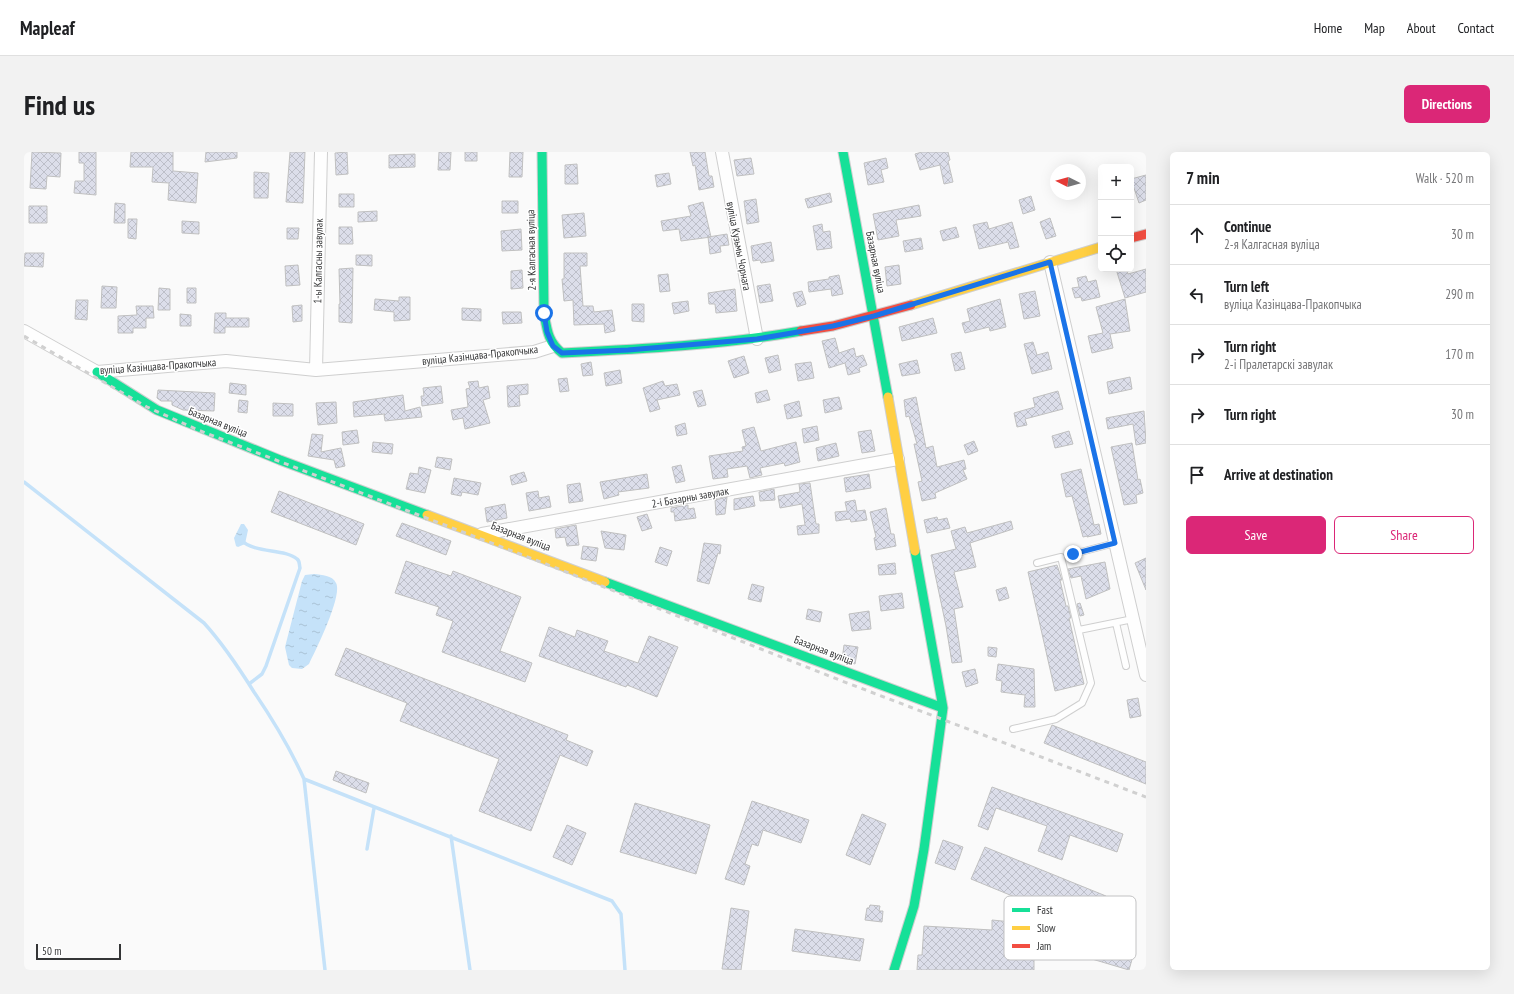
<!DOCTYPE html>
<meta charset="utf-8">
<style>
:root{--surface:#fff;--page:#f2f2f2;--text:#202124;--muted:#757577;--line:#e0e0e0;--accent:#db2777}
body{margin:0;font-family:"PT Sans Narrow",sans-serif;background:var(--page);color:var(--text)}
.controls{position:absolute;right:12px;top:12px;display:grid;overflow:hidden;border-radius:6px;box-shadow:0 4px 16px #0002}
.controls button{width:36px;height:36px;display:grid;place-items:center;padding:0;border:0;border-bottom:1px solid var(--line);background:var(--surface);color:var(--text);font:20px sans-serif}
.compass{position:absolute;left:1026px;top:12px;width:36px;height:36px;border-radius:50%;background:var(--surface);box-shadow:0 4px 16px #0002;rotate:276deg}
.scale{position:absolute;left:12px;bottom:10px;width:85px;box-sizing:border-box;padding-left:4px;border:2px solid #343536;border-top:0;font-size:11px;line-height:14px;white-space:nowrap;color:#343536;-webkit-text-stroke:3px #fff;paint-order:stroke}
.stop{position:absolute;width:12px;height:12px;margin:-9px;border:3px solid #1a73e8;border-radius:50%;background:#fff}
.stop.end{background:#1a73e8;border-color:#fff;box-shadow:0 1px 4px #0008}
.list{margin:0;padding:0;list-style:none}
h2{display:flex;justify-content:space-between;align-items:center;height:52px;margin:0;padding:0 16px;font-size:17px}
h2 small{font-size:13px;font-weight:400;color:var(--muted)}
.list li{display:grid;grid-template-columns:26px 1fr auto;gap:12px;align-items:center;box-sizing:border-box;height:60px;padding:0 16px;border-top:1px solid var(--line)}
.list b{display:block;font-size:15px;white-space:nowrap}
.list p{margin:0;font-size:13px;white-space:nowrap;color:var(--muted)}
.list em{font-size:13px;font-style:normal;color:var(--muted)}
.actions{display:flex;gap:8px;padding:12px 16px}
.actions a{flex:1;padding:9px 0;border:1px solid var(--accent);border-radius:6px;text-align:center;font-size:14px;color:var(--accent)}
.actions .main{background:var(--accent);color:#fff}
.icon{flex:none;width:22px;height:22px;fill:none;stroke:currentColor;stroke-width:2;stroke-linecap:round;stroke-linejoin:round}
.map{position:relative;flex:none;width:1122px;height:818px;overflow:hidden;border-radius:6px}
header{display:flex;align-items:center;gap:24px;box-sizing:border-box;height:56px;padding:0 20px;background:var(--surface);border-bottom:1px solid var(--line)}
header strong{font-size:19px}
nav{display:flex;gap:22px;margin-inline-start:auto;font-size:14px}
.intro{display:flex;align-items:center;justify-content:space-between;box-sizing:border-box;height:96px;padding:0 24px}
h1{margin:0;font-size:28px}
.button{padding:10px 18px;border-radius:6px;background:var(--accent);color:#fff;font-size:14px;font-weight:700}
main{display:flex;gap:24px;padding:0 24px}
aside{flex:1;background:var(--surface);border-radius:6px;box-shadow:0 4px 16px #0002}
.map>svg:first-child{display:block}
.water{fill:url(#water-ripples)}
.lines{fill:none;stroke-linecap:round;stroke-linejoin:round}
.stream{stroke:#c5e2f9;stroke-width:3.5}
.building{fill:url(#building-cross-hatch);stroke:#c0c0c0}
.lane-casing{stroke:#cfcfcf;stroke-width:8}
.street-casing{stroke:#cfcfcf;stroke-width:14}
.fast-casing{stroke:#cfcfcf;stroke-width:11}
.slow-casing{stroke:#cfcfcf;stroke-width:11}
.jam-casing{stroke:#cfcfcf;stroke-width:11}
.lane{stroke:#fefefe;stroke-width:6}
.street{stroke:#fefefe;stroke-width:12}
.fast{stroke:#16e098;stroke-width:9}
.slow{stroke:#ffcf43;stroke-width:9}
.jam{stroke:#f24e42;stroke-width:9}
.rail{stroke:#d0d0d0;stroke-width:3;stroke-dasharray:5 5;stroke-linecap:butt}
.route{stroke:#1a73e8;stroke-width:5}
.labels{text-anchor:middle;dominant-baseline:central;stroke-width:3;stroke-linejoin:round;paint-order:stroke}
.street-label{font-size:11px;fill:#343536;stroke:#fff}
.key{fill:#fff;stroke:#c2c2c3;stroke-width:1}
.key-label{font-size:11px;fill:#343536}
</style>
<header>
<strong>Mapleaf</strong>
<nav><a>Home</a><a>Map</a><a>About</a><a>Contact</a></nav>
</header>
<div class="intro"><h1>Find us</h1><a class="button">Directions</a></div>
<main>
<div class="map">
<svg width="1122" height="818" viewBox="0 0 1122 818">
<defs>
<pattern id="water-ripples" width="26" height="14" patternUnits="userSpaceOnUse"><rect width="26" height="14" fill="#c5e2f9"/><path d="M2 4q2-2 4 0t4 0M15 11q2-2 4 0t4 0" fill="none" stroke="#aac2d6"/></pattern>
<pattern id="building-cross-hatch" width="8" height="8" patternUnits="userSpaceOnUse"><rect width="8" height="8" fill="#dcdeea"/><path d="M0 0l8 8M0 8l8-8" fill="none" stroke="#bdbfc9"/></pattern>
</defs>
<rect width="100%" height="100%" fill="#fafafa"/>
<path class="water" d="M217,372h3l4,6 -3,14 -7,3 -2,-1 -2,-8z
M290,422c8,1 18,1 22,9 7,12 -20,67 -27,81l-7,5 -10,-1 -3,-3 -4,-18 17,-66 3,-6z"/>
<g class="lines">
<path class="stream" d="M0,330l180,141c20,22 35,45 50,69 19,28 36,56 50,87l21,191
M217,388c14,14 43,8 56,19 3,2 2,5 3,9l-34,98 -4,8 -13,10
M280,627l308,122 9,13 4,56
M427,684l19,134
M343,697l7,-41"/>
</g>
<path class="building" d="M8,0l29,1 -1,24 -13,-1 -1,13 -16,-1z
M55,0h17v43l-22,-2 1,-12h9v-18h-5z
M107,0h42v19l25,2 -2,30 -28,-3 1,-17 -17,-1 1,-15h-23z
M182,0h31v6l-32,4z
M266,0h15l-2,51 -17,-1z
M323,0l1,22 -12,1 -1,-22z
M415,0h12l-1,18h-12z
M441,0h12v9h-12z
M486,0h13l-1,25h-13z
M666,0h15l4,24h3l2,11 -15,3 -4,-25 -2,1z
M898,0h26l2,8 -2,1 5,21 -9,2 -4,-19 -20,5 -5,-16z
M391,2v13l-26,1v-13z
M727,6l3,16 -17,2 -3,-16z
M862,6l2,10 -7,2 3,12 -16,3 -4,-22z
M553,12l1,20h-13v-19z
M230,20l15,1 -1,25h-14z
M645,21l2,11 -14,3 -2,-12z
M1122,23v25l-7,3 -8,-24z
M806,41l2,9 -24,6 -3,-9z
M315,42h15v13h-15z
M1007,44l4,14 -12,4 -4,-14z
M732,47l3,23 -12,2 -3,-23z
M478,49h16v12h-16z
M679,50l8,35 -30,4 -2,-12 -16,2 -2,-10 30,-5 -3,-10z
M91,51l10,1v19h-11z
M895,53l2,11 -25,4 3,16 -21,4 -5,-26z
M5,54h18v17h-18z
M353,59v10l-19,1v-10z
M560,61l2,23 -22,2 -2,-23z
M1026,66l6,18 -10,3 -6,-17z
M104,67h9l-1,20 -8,-1z
M158,69l17,1v12l-17,-1z
M963,70l2,7 23,-7 7,25 -9,2 -2,-7 -29,7 -6,-24z
M798,72l1,8 7,-1 2,17 -15,2 -4,-24z
M315,75h13l1,17h-14z
M932,75l3,10 -16,4 -3,-10z
M263,76h12l-1,11h-11z
M497,77l1,21 -20,1 -1,-20z
M703,82l2,11 -9,1 1,6 -11,2 -2,-17z
M897,86l2,11 -18,3 -2,-11z
M747,90l3,19 -13,2 -1,-3 -7,1 -2,-15z
M1,101h19l-1,14 -19,-1z
M540,101h23v13h-7l3,40h10l1,6 18,-2 3,21 -10,2 -1,-9 -30,1 -1,-25 -9,1 -2,-22h2z
M332,103h16v11l-16,-1z
M274,113l2,20 -14,1 -1,-20z
M875,113l2,19 -14,2 -2,-19z
M329,116l-1,55 -13,-1v-18h1l-1,-35z
M1092,117h10l2,5 18,-5v23l-21,6z
M498,118l1,18 -12,1v-18z
M644,122l2,17 -10,1 -2,-17z
M815,123l4,19 -11,2 -1,-7 -22,3 -1,-10 21,-3v-2z
M1062,124l2,6 8,-2 4,17 -18,4 -1,-4 -6,1 -3,-10 7,-1 -2,-9z
M746,132l3,17 -13,2 -3,-17z
M78,134l15,1 -1,21h-15z
M135,136l11,1v21h-12z
M163,136h9v15h-9z
M711,137l2,22 -21,2 -1,-9h-6l-1,-11z
M778,139l4,13 -9,3 -4,-14z
M1011,139l5,25 -16,3 -5,-25z
M375,145h11v23l-16,1v-9l-20,-2 1,-11 24,2z
M976,147l6,28 -16,4 -1,-4 -24,6 -3,-10 8,-2 -3,-12z
M1101,147l5,32 -20,3 3,14 -21,5 -4,-17 15,-3 -7,-26z
M52,148h12l-1,20 -12,-1z
M664,149l1,10 -15,3 -2,-11z
M608,152h12v18l-12,-1z
M278,153v16l-9,1 -1,-16z
M112,154h17l1,12h-8v10h-13v5h-15v-17l19,-1z
M438,156l19,1v12l-19,-1z
M478,160h19l1,11 -19,1z
M191,161h11v5h23v9h-24v6h-11z
M156,162l11,1v11h-11z
M909,166l4,15 -35,8 -3,-14z
M811,186l4,15 15,-5 2,9 7,-2 4,10 -8,3 1,4 -12,3 -3,-12 -16,5 -7,-27z
M1009,190l4,13 11,-3 4,17 -20,5 -8,-30z
M937,200l4,17 -10,2 -4,-17z
M754,203l3,15 -12,3 -4,-15z
M720,204l5,17 -15,5 -6,-17z
M893,208l3,13 -18,3 -3,-12z
M567,210l2,13 -10,1 -2,-12z
M787,210l3,16 -16,3 -3,-17z
M596,218l2,13 -16,3 -2,-13z
M1106,225l2,12 -23,5 -2,-12z
M543,226l2,13 -9,1 -2,-13z
M454,229l1,7 9,-2 2,12 -7,2 7,23 -25,6 -2,-11 -10,2 -2,-10 17,-3 -2,-18 4,-1 -2,-6z
M639,229l2,5 12,-2 3,11 -23,5 3,9 -10,3 -7,-24z
M206,231l16,2v10l-17,-2z
M504,232v10l-9,1 1,11 -12,1 -1,-21z
M417,234l2,17 -21,3 -1,-10h3l-1,-8z
M134,238l57,3 -1,18 -31,-1 -11,-5v-4h-11l-4,-3z
M678,238l4,15 -8,2 -5,-15z
M743,238l3,10 -13,3 -2,-10z
M1034,239l5,18 -38,10 2,6 -10,2 -3,-14 21,-6 -2,-9z
M379,243l2,16 15,-4 2,10 -37,4 -1,-6 1,-1 -31,3 -1,-15z
M815,245l3,12 -17,4 -2,-13z
M892,245l10,51 7,-2 4,21 27,-7 2,9 -3,1 4,9 -32,14 1,5 -14,3 -4,-19 4,-1 -8,-37h3l-8,-28 -3,1 -2,-17z
M215,248l9,1 -1,12 -9,-1z
M775,249l3,15 -15,3 -3,-14z
M312,250l1,21 -19,2 -2,-22z
M249,251l20,1v12h-20z
M1120,259l2,32 -10,2 -3,-21 -25,5 -2,-11z
M661,271l2,11 -10,2 -2,-10z
M793,274l2,14 -15,3 -2,-14z
M730,275l7,24 35,-9 4,20 -15,4 -1,-3 -24,5 2,7 -12,3 -3,-12 -20,3 1,8 -15,2 -4,-23 34,-5 -1,-4 4,-1 -4,-16z
M333,278l2,13 -16,2 -1,-13z
M847,278l4,21 -13,2 -4,-21z
M1045,279l4,13 -18,4 -3,-12z
M288,282l11,1 -2,17 20,-4 4,18 -9,2 -2,-8 -26,-4z
M950,289l4,10 -10,4 -4,-10z
M349,290l20,2 -1,10 -20,-2z
M812,291l3,13 -21,5 -2,-13z
M1108,291l6,37 2,-1 3,14 -7,2 1,8 -13,2 -13,-58z
M413,305l15,2 -2,11 -15,-3z
M657,313l4,16 -9,2 -4,-16z
M395,315l12,3 -6,23 -19,-4 4,-16 8,1z
M1057,317l13,56 5,-1 2,10 -14,3v-1l-4,1 -11,-41 -6,1 -5,-23z
M500,320l3,9 -15,4 -2,-9z
M623,322l2,14 -31,4 1,3 -15,4 -4,-17z
M845,322l2,14 -25,4 -2,-14z
M430,326l27,5 -3,12 -16,-3 -1,4 -10,-2z
M556,331l3,18 -14,2 -2,-18z
M786,331l6,41h3v9l-21,2 -1,-9 8,-1 -3,-21 -22,4 -2,-12 22,-4 -1,-8z
M750,337l1,11 -15,1 -1,-9z
M255,339l85,33 -8,21 -85,-33z
M514,339l1,7 10,-2 2,11 -22,4 -3,-18z
M729,344l2,10 -21,4v-11z
M703,345l-2,17 -9,1 -1,-15z
M831,348l2,11 8,-1 2,10 -16,2 -1,-3 -14,2 -1,-9 12,-1 -2,-9z
M481,352l2,14 -20,4 -2,-14z
M664,353v4l6,-1 2,10 -21,3 -1,-9h-3v-4z
M862,356l5,26h3l2,12 -20,4 -2,-12 2,-1 -6,-25z
M623,362l5,14 -10,3 -5,-14z
M913,365l1,3 9,-2 3,10 -23,5 -3,-13z
M987,369l2,8 -43,14 6,24 -22,5 9,35 -9,2 8,53 -10,1 -6,-37 -15,-71 25,-6 -5,-18 14,-4 2,6z
M378,371l49,18 -5,14 -50,-19z
M552,373l3,20 -12,1 -2,-9 -9,1 -1,-9z
M577,379l25,4 -2,15 -19,-2z
M680,391l17,2 -1,9 -2,-1 -9,31 -12,-3z
M559,394l15,2 -2,13 -15,-2z
M636,395l12,4 -5,15 -12,-4z
M1122,406v32l-11,-27z
M382,409l45,15 2,-5 68,26 -21,54 32,12 -7,19 -83,-30 11,-31 -17,-6 3,-8 -44,-14z
M1081,410l5,27 -24,10 -5,-23 -10,2 -3,-9z
M871,411l1,11 -17,1 -1,-10z
M1033,413l5,15h-2l6,26h2l3,12h-2l15,66 -29,7 -27,-119z
M728,432l12,3 -3,15 -13,-3z
M982,435l3,11 -10,3 -3,-11z
M878,441l2,15 -23,3 -2,-15z
M1056,451l4,12 -4,1 -3,-12z
M784,457l14,3 -2,10 -14,-3z
M845,459l2,18 -19,2 -3,-17z
M525,475l26,10 2,-7 31,11 -4,10 34,12 11,-27 29,11 -21,50 -30,-12 -1,2 -87,-31z
M820,493l14,2 -3,17 -13,-4z
M964,495l9,1 -1,9 -8,-1z
M322,496l222,87 -2,5 27,11 -6,15 -27,-11 -29,76 -52,-20 20,-52 -99,-38 7,-18 -72,-28z
M974,512l36,5 1,38h-11l1,-12 -24,-3 1,-11 -6,-1z
M951,517l3,14 -12,4 -4,-15z
M1114,546l3,18 -11,2 -3,-18z
M1028,573l94,37v22l-102,-41z
M312,619l33,12 -3,10 -33,-13z
M968,635l131,47 -6,18 -47,-17 -8,25 -24,-9 9,-25 -51,-18 -8,22 -10,-4z
M728,649l57,19 -8,23 -38,-13 -5,16 -6,-2 -7,20 5,2 -6,19 -19,-6z
M611,651l75,22 -14,49 -76,-22z
M838,662l24,10 -16,41 -24,-10z
M543,673l19,8 -14,32 -19,-8z
M919,688l20,7 -8,23 -20,-7z
M961,695l121,49 -16,40 45,13 -6,21 -54,-16 8,-29 -112,-46z
M846,753l10,1 -1,5h4l-1,11 -17,-2 2,-12h2z
M707,756l18,3 -8,59 -19,-1z
M968,768l20,2v10h22v38h-117l1,-15h4l2,-29 68,4z
M771,777l69,10 -4,22 -68,-10z"/>
<g class="lines">
<defs>
<path id="lane" d="M1049,402l42,-11
M1092,471l10,43
M1055,478l54,-11
M989,577l43,-10 26,-16 9,-20 -30,-126 -24,6"/>
<path id="street" d="M698,0l35,187
M1026,110l96,413
M0,179l73,41 129,-11 90,9 218,-18 19,-6
M292,218l5,-218
M458,382l416,-75"/>
<path id="fast" d="M518,0l2,161c3,17 4,29 18,40 80,-4 160,-8 239,-22
M819,0l45,245
M73,220l60,38 123,50 147,55
M581,430l338,126
M870,818l20,-64 10,-57 19,-141 -28,-157"/>
<path id="slow" d="M887,153l190,-58
M864,245l27,154
M403,363l178,67"/>
<path id="jam" d="M1107,86l15,-4
M777,179l32,-5 78,-21"/>
</defs>
<use href="#lane" class="lane-casing"/>
<use href="#street" class="street-casing"/>
<use href="#fast" class="fast-casing"/>
<use href="#slow" class="slow-casing"/>
<use href="#jam" class="jam-casing"/>
<use href="#lane" class="lane"/>
<use href="#street" class="street"/>
<use href="#fast" class="fast"/>
<use href="#slow" class="slow"/>
<use href="#jam" class="jam"/>
<path class="rail" d="M0,184l123,71 51,23 353,136 291,115 304,116"/>
</g>
<g class="lines">
<path class="route" d="M520,161l3,19 6,14 9,7 66,-3 129,-11 76,-13 41,-10 176,-54 65,281 -42,11"/>
</g>
<g class="labels">
<g class="street-label">
<text transform="translate(715 94) rotate(79)">вуліца Кузьмы Чорнага</text>
<text transform="translate(507 98) rotate(-91)">2-я Калгасная вуліца</text>
<text transform="translate(294 109) rotate(-89)">1-ы Калгасны завулак</text>
<text transform="translate(852 110) rotate(79)">Базарная вуліца</text>
<text transform="translate(456 203) rotate(-6)">вуліца Казінцава-Пракопчыка</text>
<text transform="translate(134 214) rotate(-4)">вуліца Казінцава-Пракопчыка</text>
<text transform="translate(194 270) rotate(22)">Базарная вуліца</text>
<text transform="translate(666 345) rotate(-10)">2-і Базарны завулак</text>
<text transform="translate(497 384) rotate(21)">Базарная вуліца</text>
<text transform="translate(800 498) rotate(21)">Базарная вуліца</text>
</g>
</g>
<rect x="980" y="744" width="132" height="64" rx="6" class="key"/>
<rect x="988" y="756" width="18" height="4" fill="#16e098"/>
<rect x="988" y="774" width="18" height="4" fill="#ffcf43"/>
<rect x="988" y="792" width="18" height="4" fill="#f24e42"/>
<g class="key-label">
<text x="1013" y="762">Fast</text>
<text x="1013" y="780">Slow</text>
<text x="1013" y="798">Jam</text>
</g>
</svg>
<div class="controls">
<button>+</button>
<button>−</button>
<button><svg class="icon" aria-label="locate" viewBox="0 0 24 24"><circle cx="12" cy="12" r="6"/><path d="M12 2v4M12 18v4M2 12h4M18 12h4"/></svg></button>
</div>
<svg class="compass" viewBox="-18 -18 36 36"><path d="M0-13l5 13h-10z" fill="#e53935"/><path d="M0 13l5-13h-10z" fill="#757577"/></svg>
<div class="scale">50 m</div>
<div class="stop" style="left:520px;top:161px"></div>
<div class="stop end" style="left:1049px;top:402px"></div>
</div>
<aside>
<h2>7 min<small>Walk · 520 m</small></h2>
<ul class="list">
<li><svg class="icon" aria-label="ahead" viewBox="0 0 24 24"><path d="M12 20V5M6 11l6-6 6 6"/></svg><div><b>Continue</b><p>2-я Калгасная вуліца</p></div><em>30 m</em></li>
<li><svg class="icon" aria-label="left" viewBox="0 0 24 24"><path d="M17 20v-9H6M10 6l-5 5 5 5"/></svg><div><b>Turn left</b><p>вуліца Казінцава-Пракопчыка</p></div><em>290 m</em></li>
<li><svg class="icon" aria-label="right" viewBox="0 0 24 24"><path d="M7 20v-9h11M14 6l5 5-5 5"/></svg><div><b>Turn right</b><p>2-і Пралетарскі завулак</p></div><em>170 m</em></li>
<li><svg class="icon" aria-label="right" viewBox="0 0 24 24"><path d="M7 20v-9h11M14 6l5 5-5 5"/></svg><div><b>Turn right</b></div><em>30 m</em></li>
<li><svg class="icon" aria-label="arrive" viewBox="0 0 24 24"><path d="M6 21V4h12l-3 4 3 4H6"/></svg><div><b>Arrive at destination</b></div></li>
</ul>
<div class="actions"><a class="main">Save</a><a>Share</a></div>
</aside>
</main>
